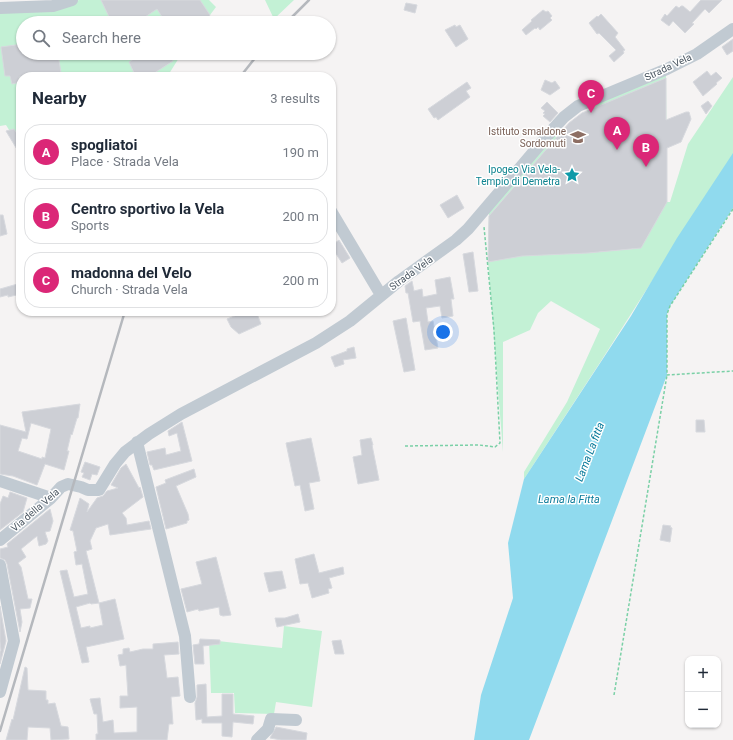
<!DOCTYPE html>
<meta charset="utf-8">
<style>
:root{--surface:#fff;--page:#f2f2f3;--text:#1f2937;--muted:#747a83;--line:#e0e1e3;--accent:#db2777}
body{margin:0;font-family:Roboto,sans-serif;background:var(--page);color:var(--text)}
.controls{position:absolute;right:12px;bottom:12px;display:grid;overflow:hidden;border-radius:8px;box-shadow:0 1px 3px #0004}
.controls button{width:36px;height:36px;display:grid;place-items:center;padding:0;border:0;border-bottom:1px solid var(--line);background:var(--surface);color:var(--text);font:20px sans-serif}
.you{position:absolute;left:443px;top:332px;width:14px;height:14px;margin:-10px;border:3px solid #fff;border-radius:50%;background:#1a73e8;box-shadow:0 0 0 6px #1a73e833}
.badge{display:grid;place-items:center;width:26px;height:26px;border-radius:50%;background:var(--accent);color:#fff;font-size:13px;font-weight:700}
.pin{position:absolute;translate:-50% -33px;filter:drop-shadow(0 1px 2px #0008)}
.pin::after{content:'';position:absolute;top:21px;width:14px;height:12px;background:inherit;clip-path:polygon(0 0,100% 0,50% 100%)}
.list{margin:0;padding:0;list-style:none}
h2{display:flex;justify-content:space-between;align-items:center;height:52px;margin:0;padding:0 16px;font-size:17px}
h2 small{font-size:13px;font-weight:400;color:var(--muted)}
.list li{display:grid;grid-template-columns:26px 1fr auto;gap:12px;align-items:center;box-sizing:border-box;height:56px;margin:0 8px 8px;padding:0 8px;border:1px solid var(--line);border-radius:16px}
.list b{display:block;font-size:15px;white-space:nowrap}
.list p{margin:0;font-size:13px;white-space:nowrap;color:var(--muted)}
.list em{font-size:13px;font-style:normal;color:var(--muted)}
.icon{flex:none;width:22px;height:22px;fill:none;stroke:currentColor;stroke-width:2;stroke-linecap:round;stroke-linejoin:round}
.map{position:relative;flex:none;width:733px;height:740px;overflow:hidden}
.search{position:absolute;background:var(--surface);box-shadow:0 1px 3px #0004;left:16px;top:16px;width:320px;height:44px;display:flex;align-items:center;gap:10px;box-sizing:border-box;padding:0 14px;border-radius:22px;color:var(--muted);font-size:15px}
.panel{position:absolute;background:var(--surface);box-shadow:0 1px 3px #0004;left:16px;top:72px;width:320px;height:244px;border-radius:16px}
.map>svg:first-child{display:block}
.green{fill:#c3f1d5;fill-rule:evenodd}
.water{fill:#90daee}
.building{fill:#cdcfd5;stroke:#d7d9de;fill-rule:evenodd}
.lines{fill:none;stroke-linecap:round;stroke-linejoin:round}
.path{stroke:#7ad0a6;stroke-width:1.5;stroke-dasharray:3 2;stroke-linecap:butt}
.minor{stroke:#c1cad2;stroke-width:12}
.rail{stroke:#b5b8bd;stroke-width:2.5}
.labels{text-anchor:middle;dominant-baseline:central;stroke-width:3;stroke-linejoin:round;paint-order:stroke}
.street-label{font-size:10px;fill:#4a5661;stroke:#fff}
.education-label{font-size:10px;fill:#785e54;stroke:#fff;text-anchor:end}
.culture-label{font-size:10px;fill:#0d838f;stroke:#fff;text-anchor:end}
.water-label{font-size:11px;font-style:italic;fill:#0c7c9b;stroke:#fff}
</style>
<div class="map">
<svg width="733" height="740" viewBox="0 0 733 740">
<rect width="100%" height="100%" fill="#f5f3f3"/>
<path class="green" d="M79,0h130l7,7 -12,16h-181v30h159l-15,24h-146v72l-15,-24 -6,1v-115l53,-2z
M265,0h29l-20,19z
M666,73l1,129h3l18,-58 45,-67v77l-132,207 -77,118v-7l43,-70 33,-73 -49,-28 -13,12 -8,17 -27,12v110l-15,-190 1,-50 64,-81 4,8 40,-23 -2,-11zM632,229l1,20 -48,4z
M284,626l38,5 -10,76 -36,-5 -2,12 -39,-1 -1,-20h-23l-2,-53 73,8z"/>
<path class="water" d="M733,153v55l-63,98 -3,8v61l-138,365h-55l7,-45 32,-97 -5,-55 16,-64 107,-163 46,-78z"/>
<path class="building" d="M101,0h99l10,15 -6,8h-38l-9,-14 -21,14h-24z
M701,0h21l-13,13 -4,-4 -13,14 2,1 -9,9 -12,-12 -4,5 -8,-6 4,-6 2,2 9,-10 3,2 2,-2h2l7,6z
M406,3l11,2 -2,8 -11,-3z
M543,10l3,2 2,-1 4,5 -2,2 2,2 -12,10 -2,-3 -2,2 -1,-1 -9,7 -4,-5 10,-9 -1,-1z
M601,14l17,19 -3,4 10,13 -2,1 1,2 -10,9 -5,-6 7,-6 -17,-17 -2,1 -8,-11 8,-7 1,1z
M455,25l1,2 4,-2 8,14 -12,8 -11,-17z
M733,39v12l-6,4 -5,-8z
M23,44v10l31,-1v2l4,-1 3,19 -17,4h-25l1,5 -8,2 -2,-8h-5l-4,-29z
M143,53h25l5,8 -25,16h-4l-1,-2 -7,2 -7,-15z
M707,71l4,5 5,-4 6,6 -6,5 1,1 -14,12 -10,-14z
M666,78v42l20,-8h3l2,7 -10,23 -14,6v54l-26,46 -53,5 -66,3 -34,6 1,-46 80,-93 13,-10z
M545,80l7,3 3,-2 5,7 -10,7 -9,-5z
M467,82l4,6 -5,3 4,6 -32,23 -2,-3 -2,1 -6,-9z
M708,101l4,5 -6,8 -5,-8z
M547,102l11,11 -8,9 -7,-6 2,-2 -2,-1 2,-2 -4,-3z
M14,129l7,11v16l-15,-25z
M457,195l7,13 -16,10 -8,-13z
M0,215h3l4,19 -7,2z
M339,240l11,18 -8,5 -11,-17z
M473,252l5,39 -9,1 -6,-38z
M450,277l4,22h-3l2,17 -11,2 -2,-12 -14,2 2,14 5,-1 5,27 -13,2 -5,-29 -7,1 -5,-29h-2l-1,-7 7,-5 2,10 8,-2 1,8 14,-3 -2,-14z
M21,283v11l-13,3v-2l-8,2v-8z
M247,311h9l5,13 -22,10 -8,-7 -4,-8z
M406,318l9,52 -11,2 -11,-51z
M354,347l2,11 -13,2 1,4 -9,3 -4,-10 16,-6v-2z
M80,404l-2,14h-1l-5,17 -1,-1 -4,17h2l-5,19 -19,-6 -8,21 -24,-9 -13,-2v-49l26,7 -4,-20zM31,423l20,6 -6,29 -3,-1v2l-24,-8 4,-13 5,1z
M696,420h8l1,12h-9z
M182,422l10,39 -38,9 -2,-5h-2l-3,-13 18,-4 1,7 15,-4 -4,-18 -8,3 -1,-5z
M311,438l9,43 -11,2 5,26 -9,2 -5,-26 -5,1 -9,-43z
M371,438l2,7h-1l7,35 -21,4 -5,-27 9,-2 -2,-15z
M85,462l15,5 -3,8 -5,-1 -2,6 -8,-3 2,-4 -3,-1z
M126,464l13,24 1,-1 3,10 -21,16 4,5 1,7 22,-4 2,8 -41,6 -2,-11 -12,4 -6,13 2,8 -6,2 13,52 16,-4 9,40 -38,8 3,15 -7,1 -22,-92 7,-1 7,27 14,-3 -6,-30 -6,1 -2,-13 3,-1 -4,-20 -3,-1 10,-32 9,6 -2,8 10,-14 6,-2 4,-5 11,-3 -7,-3 10,-17zM90,603l1,1 8,-1 4,22 -13,3v-2l-9,2 -5,-21z
M194,469l2,8 -20,9 12,28 1,6 -2,1v2l-21,6 -10,-42 10,-4 -1,-3z
M10,492l17,6 -4,14 -23,18v-26l3,-8 5,2z
M50,509l3,12 -3,10 -5,1 3,9 -2,3 -7,2 -2,-10 -16,13 5,8 -8,6 3,4 7,32h4l-2,9 -10,1 2,13 -2,10 -13,-68 -2,-4 -5,-2v-9l8,-2 -1,-3z
M663,525l8,1 -1,1 2,1 -2,14 -10,-2z
M314,554l5,19 24,-6 1,7 -15,4 3,10 -4,1 1,4 -17,5 -4,-15 -8,1 -5,-25z
M216,557l15,58 -8,1 -3,-1 -1,-8 -20,4 -1,-2 -11,3 -6,-23 21,-5 -6,-22z
M282,571l4,17 -17,4 -5,-19z
M0,606l6,35 -6,23v-13h1l-1,-9z
M298,614l2,8 -23,5 -2,-9h10z
M200,639l20,1v4l-17,2 1,18h-9l-2,-19 6,-1z
M341,640l3,14h-9l-3,-13z
M178,642l1,12 -15,1 3,23 11,-1 2,19 -9,1 2,27h-4l-2,16h-71v-6h2l-1,-20h-3l-4,-15 10,-1 3,24 10,-2 1,13 23,-1v-25l-17,1v-12h8l-2,-31 -6,1 -2,-11 5,-1v-5l6,-1 1,4 13,-3h10v-5z
M25,667l2,1 1,22 18,1v9h2v4l7,-1 6,23 7,1 1,12 -18,1 -1,-12 -22,-1 -1,13h-21l6,-21 1,1z
M206,684l1,33 15,-1v-22h11v20l21,2 -1,8 -20,-2 -1,15 -10,-1v-13h-20v-4l-6,1 -1,-17 2,-6v-12z
M276,727l31,6 -1,7h-25l-11,-2z"/>
<g class="lines">
<path class="path" d="M733,209l-63,97 -3,8v61l66,-4
M405,446l74,-1 16,2 5,-4 -6,-113 -10,-103
M614,695l53,-320"/>
<path class="minor" d="M0,8l53,-2 19,-6
M331,211l50,84
M137,442l48,194 5,61
M0,481l51,17
M0,540l51,-42 10,-11 7,-3 13,3 7,3h11l16,-26 10,-12 24,-18 32,-20 135,-71 34,-22 49,-40 57,-41 12,-11 86,-101 10,-11 14,-11 89,-37 30,-15 36,-25
M0,565l14,76 -14,51
M257,740l11,-11 3,-10 25,1"/>
<path class="rail" d="M286,23l23,-23
M240,77l19,-24
M0,731l125,-420"/>
</g>
<defs>
<symbol id="school-bare" viewBox="-9 -9 18 18"><path d="M0-5L7-2L0 1L-7-2ZM-4 1L0 2.5L4 1V4Q0 6-4 4Z" fill="#8d6e63" stroke="#fff" stroke-width="2.5" paint-order="stroke"/></symbol>
<symbol id="sight-bare" viewBox="-9 -9 18 18"><path d="M0-6L1.8-2.2L6-1.7L2.9 1.2L3.7 5.4L0 3.3L-3.7 5.4L-2.9 1.2L-6-1.7L-1.8-2.2Z" fill="#0f9aa8" stroke="#fff" stroke-width="2.5" paint-order="stroke"/></symbol>
</defs>
<g fill-rule="evenodd">
<use href="#school-bare" x="567" y="126" width="22" height="22"/>
<use href="#sight-bare" x="561" y="164" width="22" height="22"/>
</g>
<g class="labels">
<g class="street-label">
<text transform="translate(668 67) rotate(-25)">Strada Vela</text>
<text transform="translate(411 273) rotate(-36)">Strada Vela</text>
<text transform="translate(35 510) rotate(-41)">Via della Vela</text>
</g>
<g class="education-label">
<text x="566" y="131">Istituto smaldone<tspan x="566" dy="12">Sordomuti</tspan></text>
</g>
<g class="culture-label">
<text x="560" y="169">Ipogeo Via Vela-<tspan x="560" dy="12">Tempio di Demetra</tspan></text>
</g>
<g class="water-label">
<text transform="translate(590 452) rotate(-69)">Lama La fitta</text>
<text x="569" y="499">Lama la Fitta</text>
</g>
</g>
</svg>
<div class="controls">
<button>+</button>
<button>−</button>
</div>
<div class="you"></div>
<div class="pin badge" style="left:617px;top:150px">A</div>
<div class="pin badge" style="left:646px;top:167px">B</div>
<div class="pin badge" style="left:591px;top:113px">C</div>
<div class="search"><svg class="icon" aria-label="search" viewBox="0 0 24 24"><circle cx="10" cy="10" r="6"/><path d="M15 15l6 6"/></svg>Search here</div>
<section class="panel">
<h2>Nearby<small>3 results</small></h2>
<ul class="list">
<li><span class="badge">A</span><div><b>spogliatoi</b><p>Place · Strada Vela</p></div><em>190 m</em></li>
<li><span class="badge">B</span><div><b>Centro sportivo la Vela</b><p>Sports</p></div><em>200 m</em></li>
<li><span class="badge">C</span><div><b>madonna del Velo</b><p>Church · Strada Vela</p></div><em>200 m</em></li>
</ul>
</section>
</div>
